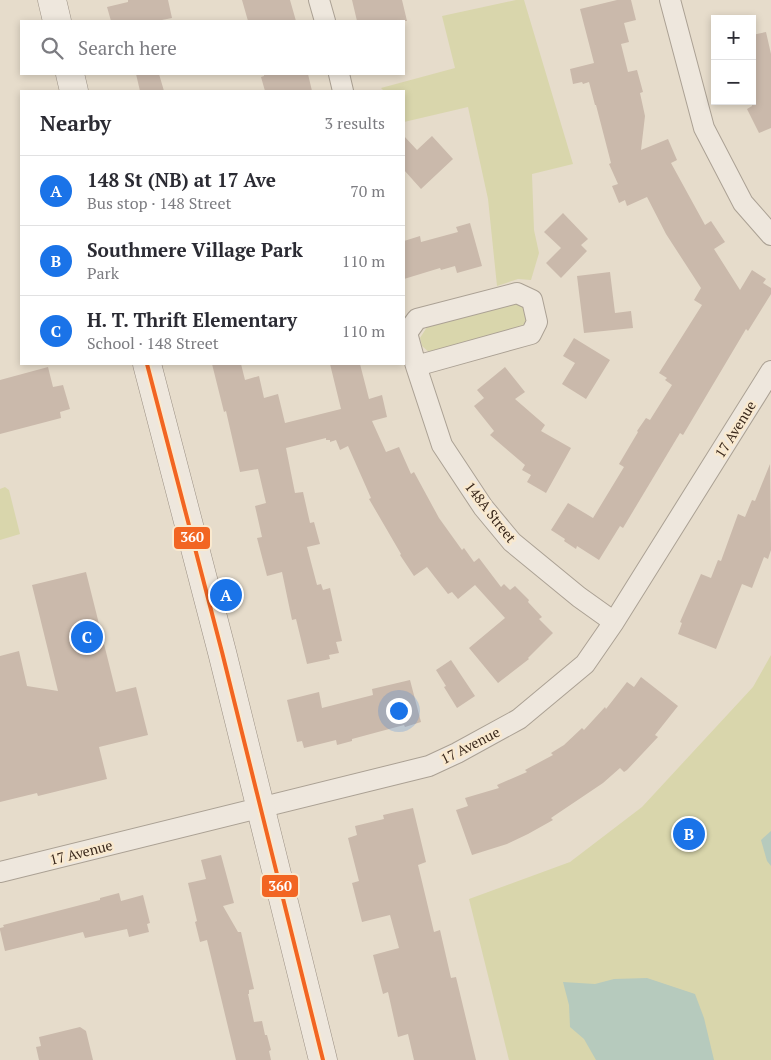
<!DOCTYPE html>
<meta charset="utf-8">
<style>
:root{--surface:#fff;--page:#f2f2f3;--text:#2b2b33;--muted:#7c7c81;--line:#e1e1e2;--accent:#1a73e8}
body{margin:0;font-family:"PT Serif",serif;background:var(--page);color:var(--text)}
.controls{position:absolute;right:15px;top:15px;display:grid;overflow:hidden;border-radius:0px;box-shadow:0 2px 8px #0003}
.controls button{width:45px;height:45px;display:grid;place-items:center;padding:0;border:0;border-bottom:1px solid var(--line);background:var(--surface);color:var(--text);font:25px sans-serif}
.you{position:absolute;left:398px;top:710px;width:18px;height:18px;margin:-12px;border:4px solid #fff;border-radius:50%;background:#1a73e8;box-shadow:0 0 0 8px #1a73e833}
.badge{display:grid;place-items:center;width:32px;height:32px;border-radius:50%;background:var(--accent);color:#fff;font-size:16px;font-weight:700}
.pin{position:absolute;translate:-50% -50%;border:2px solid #fff;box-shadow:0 1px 5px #0006}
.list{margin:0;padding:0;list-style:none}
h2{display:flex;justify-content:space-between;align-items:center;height:65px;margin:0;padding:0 20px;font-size:21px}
h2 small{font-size:16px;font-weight:400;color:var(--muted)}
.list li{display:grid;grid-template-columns:32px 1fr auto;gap:15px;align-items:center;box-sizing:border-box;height:70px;padding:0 20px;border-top:1px solid var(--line)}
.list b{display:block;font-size:19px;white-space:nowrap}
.list p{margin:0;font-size:16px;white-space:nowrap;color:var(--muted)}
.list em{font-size:16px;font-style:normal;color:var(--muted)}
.icon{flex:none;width:28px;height:28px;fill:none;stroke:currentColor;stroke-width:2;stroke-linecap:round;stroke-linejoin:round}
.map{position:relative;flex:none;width:771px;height:1060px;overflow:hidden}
.search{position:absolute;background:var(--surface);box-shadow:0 2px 8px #0003;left:20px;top:20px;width:385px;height:55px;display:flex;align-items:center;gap:12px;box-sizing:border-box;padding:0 18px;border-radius:0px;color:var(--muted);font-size:19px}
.panel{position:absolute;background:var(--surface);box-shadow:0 2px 8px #0003;left:20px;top:90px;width:385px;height:275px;border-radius:0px}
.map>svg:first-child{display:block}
.green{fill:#d9d6ac}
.water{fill:#b6cabd}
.building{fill:#cab9ab}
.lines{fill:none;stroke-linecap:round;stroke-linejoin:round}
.street-casing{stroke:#aba194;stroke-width:22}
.secondary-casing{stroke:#9b9084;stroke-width:29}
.street{stroke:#eee7dd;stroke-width:20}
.secondary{stroke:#eee7dd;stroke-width:28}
.bus-1-casing{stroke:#f9e9cf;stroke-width:8}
.bus-1{stroke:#f26522;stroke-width:4}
.labels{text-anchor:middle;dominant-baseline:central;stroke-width:5;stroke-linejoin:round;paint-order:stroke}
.street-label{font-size:14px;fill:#3a281b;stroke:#f9e9cf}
.line-badge{stroke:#f9e9cf;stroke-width:2}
.badge-label{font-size:14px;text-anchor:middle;font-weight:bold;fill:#fff}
</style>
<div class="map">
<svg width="771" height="1060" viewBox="0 0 771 1060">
<rect width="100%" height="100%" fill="#e6dccb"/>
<path class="green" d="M516,0h8l49,164 -41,10 2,56 5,23 -8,27 -13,-1 -21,7 -9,-87 -20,-92 -64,15v-31h-20l-3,-3 74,-20 -13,-52z
M517,301l8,2 5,22 -100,28 -8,-7 -2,-8 7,-11z
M5,487l4,3 11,44 -20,6v-51z
M771,655v405h-262l-40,-161 101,-37 72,-55 111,-120z"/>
<path class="water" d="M771,831v35l-4,-5 -6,-21z
M647,978l48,16 9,24 10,42h-118l-12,-21 -14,-12 -1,-22 -6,-23 32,2 19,-5z"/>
<path class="building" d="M128,0h40l4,18 -15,3h-46l-4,-14 21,-5z
M242,0h48l6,21h-48z
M352,0h50l5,21h-50z
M617,0h14l5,20 -12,3 5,19 -8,2 7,28 9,-2 6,22 -3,1 5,23 -4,34 27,-11 9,21 -6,3 34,62 6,-4 14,21 -11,7 26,41 12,-20 14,9 -3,4 8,5v6l-23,37 -2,-2 -63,106 -3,-2 -57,95 -3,-2 -21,34 -22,-14 -1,3 -12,-8 1,-2 -14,-9 17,-27 25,15 31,-51 -5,-3 19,-32 -1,-1 9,-13 4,2 22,-35 -7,-5 2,-2 -8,-5 43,-68 -8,-5 7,-12 -35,-54 -19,-37 -20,9 -2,-6 -6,3 -7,-17 6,-2 -9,-20 2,-1 -15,-58h-1l-6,-23 -6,2 -1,-2 -9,2 -3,-15 24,-6 -14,-54z
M766,32l5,22v74l-12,5 -12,-24 5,-3v-71z
M136,74h23l5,17h-24z
M264,74h44l4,17h-47l-4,-14 3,-1z
M404,136l13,14 15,-14 21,23 -32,30 -17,-19z
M563,213l25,26 -7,6 6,6 -26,27 -15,-15 15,-15 -17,-16z
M470,223l12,43 -25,7 -2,-7 -14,4 -1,-2 -36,11v-38l16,-5 1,6 37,-10 -2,-5z
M610,272l5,41 16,-2 2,17 -49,5 -7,-57z
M574,338l36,22 -24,39 -24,-15 13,-21 -12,-7z
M212,364h29l4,16 14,-4 5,22 14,-4 7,29 56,-14 -11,-45h30l9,35 13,-4 5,22 -15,4 14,31 13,-5 12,27 3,-2 25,46 23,32 2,-2 10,14 5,-4 22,29 3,-3 6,6 5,-4 14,14 -1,2 14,15 -3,2 14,14 -25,25 1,1 -31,24 -29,-35 36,-30 -30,-33 -17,14 -6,-7 -4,2 -21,-27 -13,9 -14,-21 1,-1 -32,-55 2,-1 -23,-52 -8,4 -4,-10 -6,2v-2h-4v-2l-40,10 9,45 8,-1 7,31 4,-1 6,22 -13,3 10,38 4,-1 2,6 7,-2 12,53 -6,1 3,11 -10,2 1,4 -23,5 -11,-45 -4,1 -10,-48 -15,4 -10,-38 5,-1 -7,-31 11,-3 -8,-34 -18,3 -14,-61 -2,1z
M48,367l5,20 10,-2 7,24 -10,3 1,6 -61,16v-54z
M505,367l20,25 -10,7 30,26 -4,6 30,17 -25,45 -19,-11 4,-7 -9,-5 3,-5 -35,-30 4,-4 -20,-25 10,-8 -7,-8z
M770,464l1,86 -3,9 -4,-2 -12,31 -10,-4 -26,65 -38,-15 4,-11 -2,-1 21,-48 10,4 7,-18 3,1 17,-47 7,3 7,-17 3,1z
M86,572l30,120 20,-5 12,48 -49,12 8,32 -69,17 -1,-3 -37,9v-146l19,-5 8,35 31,5 -26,-106z
M451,660l24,36 -18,12 -13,-21 2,-1 -10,-16z
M641,677l37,29 -23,29 3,2 -31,33 -3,2 -4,-4 -17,15 -52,35 2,2 -25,14 -21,10 -35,11 -16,-45 12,-4 -3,-8 34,-10 -2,-3 30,-13 -2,-2 28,-15 -2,-2 13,-8 18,-17 2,2 21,-23 1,2 21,-27 7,5z
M410,680l11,42 -16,5 -1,-2 -52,14v2l-15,4 -1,-5 -32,8 -2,-7 -5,1 -10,-42 32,-8 3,16 51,-13 -1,-6z
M413,808l13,54 -8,3 16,67 6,-2 11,48 5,-1 20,83h-62l-6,-26 -10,3 -10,-45 -5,2 -10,-39 26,-7 -9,-33 -28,7 -10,-39 7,-2 -11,-43 9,-3 -2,-9 29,-7 -1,-4z
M221,855l13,48 -11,3 15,26h3l13,57 -5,1v4h-1l6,28 8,-1 3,14h2l4,15 -2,1 2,9h-35l-29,-120 -7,2 -5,-20 2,-1 -9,-38 18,-4 -5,-19z
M119,893l2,8 22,-6 7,28 -3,1 2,8 -20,5 -2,-8 -42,9 -2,-6 -78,19 -5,-21v-2l4,-1 -1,-2 97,-25v-2z
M80,1027l6,4 7,29h-54l-3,-13 5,-1 -2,-9z"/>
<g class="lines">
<defs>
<path id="street" d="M319,0l6,21
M670,0l34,128 39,75 28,32
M339,74l4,17
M517,293l15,7 5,22 -6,12 -115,32 -9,-33 10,-14z
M416,366l26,79 41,62 29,35 67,55 35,25
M0,872l429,-106 28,-13 62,-34 66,-55 29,-42 157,-251"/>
<path id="secondary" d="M52,0l5,21
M70,74l4,17
M147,364l75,288 101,408"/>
</defs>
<use href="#street" class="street-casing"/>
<use href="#secondary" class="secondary-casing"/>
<use href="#street" class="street"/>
<use href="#secondary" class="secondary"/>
<defs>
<path id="bus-1" d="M147,364l75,288 101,408"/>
</defs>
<use href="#bus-1" class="bus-1-casing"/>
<use href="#bus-1" class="bus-1"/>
</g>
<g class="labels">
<g class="street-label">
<text transform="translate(735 429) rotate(-58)">17 Avenue</text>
<text transform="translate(491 512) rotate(52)">148A Street</text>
<text transform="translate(470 745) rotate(-27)">17 Avenue</text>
<text transform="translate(81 852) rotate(-14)">17 Avenue</text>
</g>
</g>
<g class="line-badge">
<rect x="173" y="526" width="38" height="24" rx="5" fill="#f26522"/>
<rect x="261" y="874" width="38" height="24" rx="5" fill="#f26522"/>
</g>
<g class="badge-label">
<text x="192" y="542">360</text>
<text x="280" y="891">360</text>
</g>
</svg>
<div class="controls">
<button>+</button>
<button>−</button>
</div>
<div class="you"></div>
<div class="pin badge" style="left:226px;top:595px">A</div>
<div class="pin badge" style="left:689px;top:834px">B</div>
<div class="pin badge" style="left:87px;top:637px">C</div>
<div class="search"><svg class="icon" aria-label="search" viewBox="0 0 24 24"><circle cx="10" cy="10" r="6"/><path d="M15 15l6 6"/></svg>Search here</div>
<section class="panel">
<h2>Nearby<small>3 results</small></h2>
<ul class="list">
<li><span class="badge">A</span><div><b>148 St (NB) at 17 Ave</b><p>Bus stop · 148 Street</p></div><em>70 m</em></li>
<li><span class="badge">B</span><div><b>Southmere Village Park</b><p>Park</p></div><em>110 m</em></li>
<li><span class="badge">C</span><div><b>H. T. Thrift Elementary</b><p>School · 148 Street</p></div><em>110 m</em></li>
</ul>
</section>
</div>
